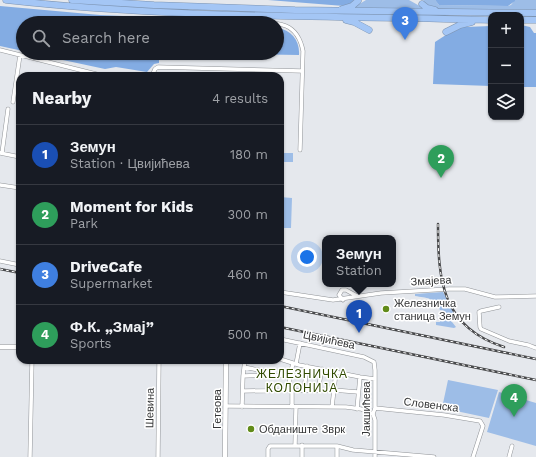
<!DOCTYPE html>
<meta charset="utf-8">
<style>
:root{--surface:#171b24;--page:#242831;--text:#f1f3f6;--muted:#9ea1a6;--line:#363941;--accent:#618b19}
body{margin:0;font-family:"Work Sans",sans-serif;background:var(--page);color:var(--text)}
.controls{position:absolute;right:12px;top:12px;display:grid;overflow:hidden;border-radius:8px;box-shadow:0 1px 3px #0004}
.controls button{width:36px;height:36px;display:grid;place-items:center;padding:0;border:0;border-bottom:1px solid var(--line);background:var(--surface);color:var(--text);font:20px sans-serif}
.you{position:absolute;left:307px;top:257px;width:14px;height:14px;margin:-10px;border:3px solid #fff;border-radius:50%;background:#1a73e8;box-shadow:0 0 0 6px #1a73e833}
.badge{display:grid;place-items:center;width:26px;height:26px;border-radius:50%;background:var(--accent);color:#fff;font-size:13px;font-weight:700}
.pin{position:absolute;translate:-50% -33px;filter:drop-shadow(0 1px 2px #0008)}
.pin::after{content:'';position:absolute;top:21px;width:14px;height:12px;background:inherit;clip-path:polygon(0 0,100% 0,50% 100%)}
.popup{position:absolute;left:322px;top:235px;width:74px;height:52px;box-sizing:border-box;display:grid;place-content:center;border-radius:8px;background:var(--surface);filter:drop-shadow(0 1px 3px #0005);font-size:13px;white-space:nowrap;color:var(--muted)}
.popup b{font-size:15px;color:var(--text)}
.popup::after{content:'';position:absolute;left:50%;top:100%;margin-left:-8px;border:8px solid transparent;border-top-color:var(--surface)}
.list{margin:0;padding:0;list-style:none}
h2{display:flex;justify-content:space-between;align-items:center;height:52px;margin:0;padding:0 16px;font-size:17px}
h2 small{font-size:13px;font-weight:400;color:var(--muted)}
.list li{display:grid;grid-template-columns:26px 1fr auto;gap:12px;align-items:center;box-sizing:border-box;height:60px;padding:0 16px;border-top:1px solid var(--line)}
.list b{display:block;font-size:15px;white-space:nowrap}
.list p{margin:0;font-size:13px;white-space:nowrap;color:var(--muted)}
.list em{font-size:13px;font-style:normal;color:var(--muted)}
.icon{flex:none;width:22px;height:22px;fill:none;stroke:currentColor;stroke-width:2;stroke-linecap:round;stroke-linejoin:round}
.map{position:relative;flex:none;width:536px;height:457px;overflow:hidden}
.search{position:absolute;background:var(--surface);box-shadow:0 1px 3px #0004;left:16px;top:16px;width:268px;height:44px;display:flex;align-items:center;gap:10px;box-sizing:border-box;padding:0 14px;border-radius:22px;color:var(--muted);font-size:15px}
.panel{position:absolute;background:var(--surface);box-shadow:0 1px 3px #0004;left:16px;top:72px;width:268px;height:292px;border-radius:12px}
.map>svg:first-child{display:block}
.green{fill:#9dbde7}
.forest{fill:#83ace3}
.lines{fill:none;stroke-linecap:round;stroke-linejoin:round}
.street-casing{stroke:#919498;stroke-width:4.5}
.secondary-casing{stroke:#919498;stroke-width:5.5}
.highway-casing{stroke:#7d94b2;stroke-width:7}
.street{stroke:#fff;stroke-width:3.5}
.secondary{stroke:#fff;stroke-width:4.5}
.highway{stroke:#a4c6f5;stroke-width:6}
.rail-casing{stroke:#48494b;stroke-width:2.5}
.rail{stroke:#fff;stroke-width:1;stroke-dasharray:3;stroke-linecap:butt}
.poi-dot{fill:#618b19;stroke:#fff;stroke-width:1.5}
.labels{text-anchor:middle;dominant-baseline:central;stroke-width:3;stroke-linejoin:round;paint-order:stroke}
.street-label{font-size:11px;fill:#353637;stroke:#fff}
.poi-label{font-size:11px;fill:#353637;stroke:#fff;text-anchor:start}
.neighbourhood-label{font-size:12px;letter-spacing:1px;fill:#304a00;stroke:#fff}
</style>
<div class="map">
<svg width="536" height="457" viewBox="0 0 536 457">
<rect width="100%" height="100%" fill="#e5e8ed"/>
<path class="green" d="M366,0h43l16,9 -72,-1z
M423,0h12l4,5 69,1 3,-1 4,-5h21v10l-102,-1 -9,-6z
M280,153h13v9h-13z
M280,197l12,1 -1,30h-11z
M443,292l14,26 -2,1 -4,-4 -7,-3v-1l-4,-1c-6,-13 -13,-12 -25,-14v-2z
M443,316l9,6 4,5 -2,1 -18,-3v-3h4z
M448,380l50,10 -9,28 -47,-10z
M499,392l37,11v43l-49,-14z"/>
<path class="forest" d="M268,0h86l-1,3 -9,3z
M435,0h80v1l-7,5 -69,-1z
M0,6l100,9 115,5 9,3h-201v28l-23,-5z
M521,25l9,2 4,6h2v54h-15z
M464,26l1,1 26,-1v60l-58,-2 2,-42 17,-11z
M277,28c15,2 23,13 22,27l-107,-2h85z
M30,53h133l-4,5v5l-5,1 -7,8 -31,-5 -11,2z"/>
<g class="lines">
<defs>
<path id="street" d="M232,21c28,7 63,-11 71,30l-3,99
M0,50l104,26
M152,76l3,-7 3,-2 144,4
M13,102l7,-47
M0,153l20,4
M2,153l6,-44
M0,185l20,3
M0,261l20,4
M280,292l53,8 48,-7 68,-4h16l30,8 41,-1
M343,300l-4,-5 3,-5h4l11,6
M499,307l-18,4 -2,1 1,15 1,2 28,12 19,4 8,3
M280,339l84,18 10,5 1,8v38l-2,6 2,6v37
M280,359l19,6 61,12 15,2
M296,364l4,-21
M244,367l28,6 3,2 15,1
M243,376l32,-1
M304,390l3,-24
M318,390l4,-21
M243,391l90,-1 25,2
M289,391l1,-15 3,-13
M226,406l120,1 15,2 12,5
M242,407l1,-31 2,-16
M292,407v-17
M332,407l4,-35
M375,408l69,7 36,6 3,5 -10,31
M357,409l3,-32
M295,446l1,-39
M30,457l2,-97
M158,457l1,-97
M268,457v-8l2,-3h67l16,4 81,7
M302,457v-12
M337,457v-11
M509,457l3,-11"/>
<path id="secondary" d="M0,347h20
M225,457l1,-97"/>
<path id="highway" d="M6,0c161,18 323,16 485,20
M72,0l82,5 141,5 241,3
M422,4l5,4 8,2
M342,9l10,-3 6,-5
M216,16l16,5
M346,20l8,2 15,8
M521,20h15
M446,32l14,-7 12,-3"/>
</defs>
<use href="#street" class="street-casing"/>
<use href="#secondary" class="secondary-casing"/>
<use href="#highway" class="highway-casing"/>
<use href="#street" class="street"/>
<use href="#secondary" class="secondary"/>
<use href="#highway" class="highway"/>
<defs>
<path id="rail" d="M438,224c0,57 4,103 66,123
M0,269l20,4
M280,306l256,53
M280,327l256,53"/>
</defs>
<use href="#rail" class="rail-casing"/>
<use href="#rail" class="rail"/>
</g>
<g class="poi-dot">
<circle cx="386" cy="309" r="4"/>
<circle cx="251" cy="429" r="4"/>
</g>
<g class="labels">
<g class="street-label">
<text transform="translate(431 281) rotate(-3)">Змајева</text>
<text transform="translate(329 340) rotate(12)">Цвијићева</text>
<text transform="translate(431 405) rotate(7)">Словенска</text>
<text transform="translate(150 408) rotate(-89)">Шевина</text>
<text transform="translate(217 409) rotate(-90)">Гетеова</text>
<text transform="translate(366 409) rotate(-90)">Јакшићева</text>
</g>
<g class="poi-label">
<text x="394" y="303">Железничка<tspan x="394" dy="13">станица Земун</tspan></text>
<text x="259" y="429">Обданиште Зврк</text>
</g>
<g class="neighbourhood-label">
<text x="302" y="374">ЖЕЛЕЗНИЧКА<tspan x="302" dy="14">КОЛОНИЈА</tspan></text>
</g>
</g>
</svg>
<div class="controls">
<button>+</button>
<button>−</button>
<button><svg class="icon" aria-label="layers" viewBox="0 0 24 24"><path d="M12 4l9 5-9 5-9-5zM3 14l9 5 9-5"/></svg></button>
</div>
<div class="you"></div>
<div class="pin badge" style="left:359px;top:333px;background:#1a4fb4">1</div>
<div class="popup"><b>Земун</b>Station</div>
<div class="pin badge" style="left:441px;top:178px;background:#2e9e5b">2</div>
<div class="pin badge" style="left:405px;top:40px;background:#3f7fe0">3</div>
<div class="pin badge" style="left:514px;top:417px;background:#2e9e5b">4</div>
<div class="search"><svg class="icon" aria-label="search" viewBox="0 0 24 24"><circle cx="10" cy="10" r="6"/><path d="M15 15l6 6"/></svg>Search here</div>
<section class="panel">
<h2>Nearby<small>4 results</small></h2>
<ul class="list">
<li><span class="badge" style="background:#1a4fb4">1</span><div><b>Земун</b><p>Station · Цвијићева</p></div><em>180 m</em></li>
<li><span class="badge" style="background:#2e9e5b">2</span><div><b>Moment for Kids</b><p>Park</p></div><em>300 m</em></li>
<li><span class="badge" style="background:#3f7fe0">3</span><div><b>DriveCafe</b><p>Supermarket</p></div><em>460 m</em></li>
<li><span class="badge" style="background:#2e9e5b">4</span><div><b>Ф.К. „Змај”</b><p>Sports</p></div><em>500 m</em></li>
</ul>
</section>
</div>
